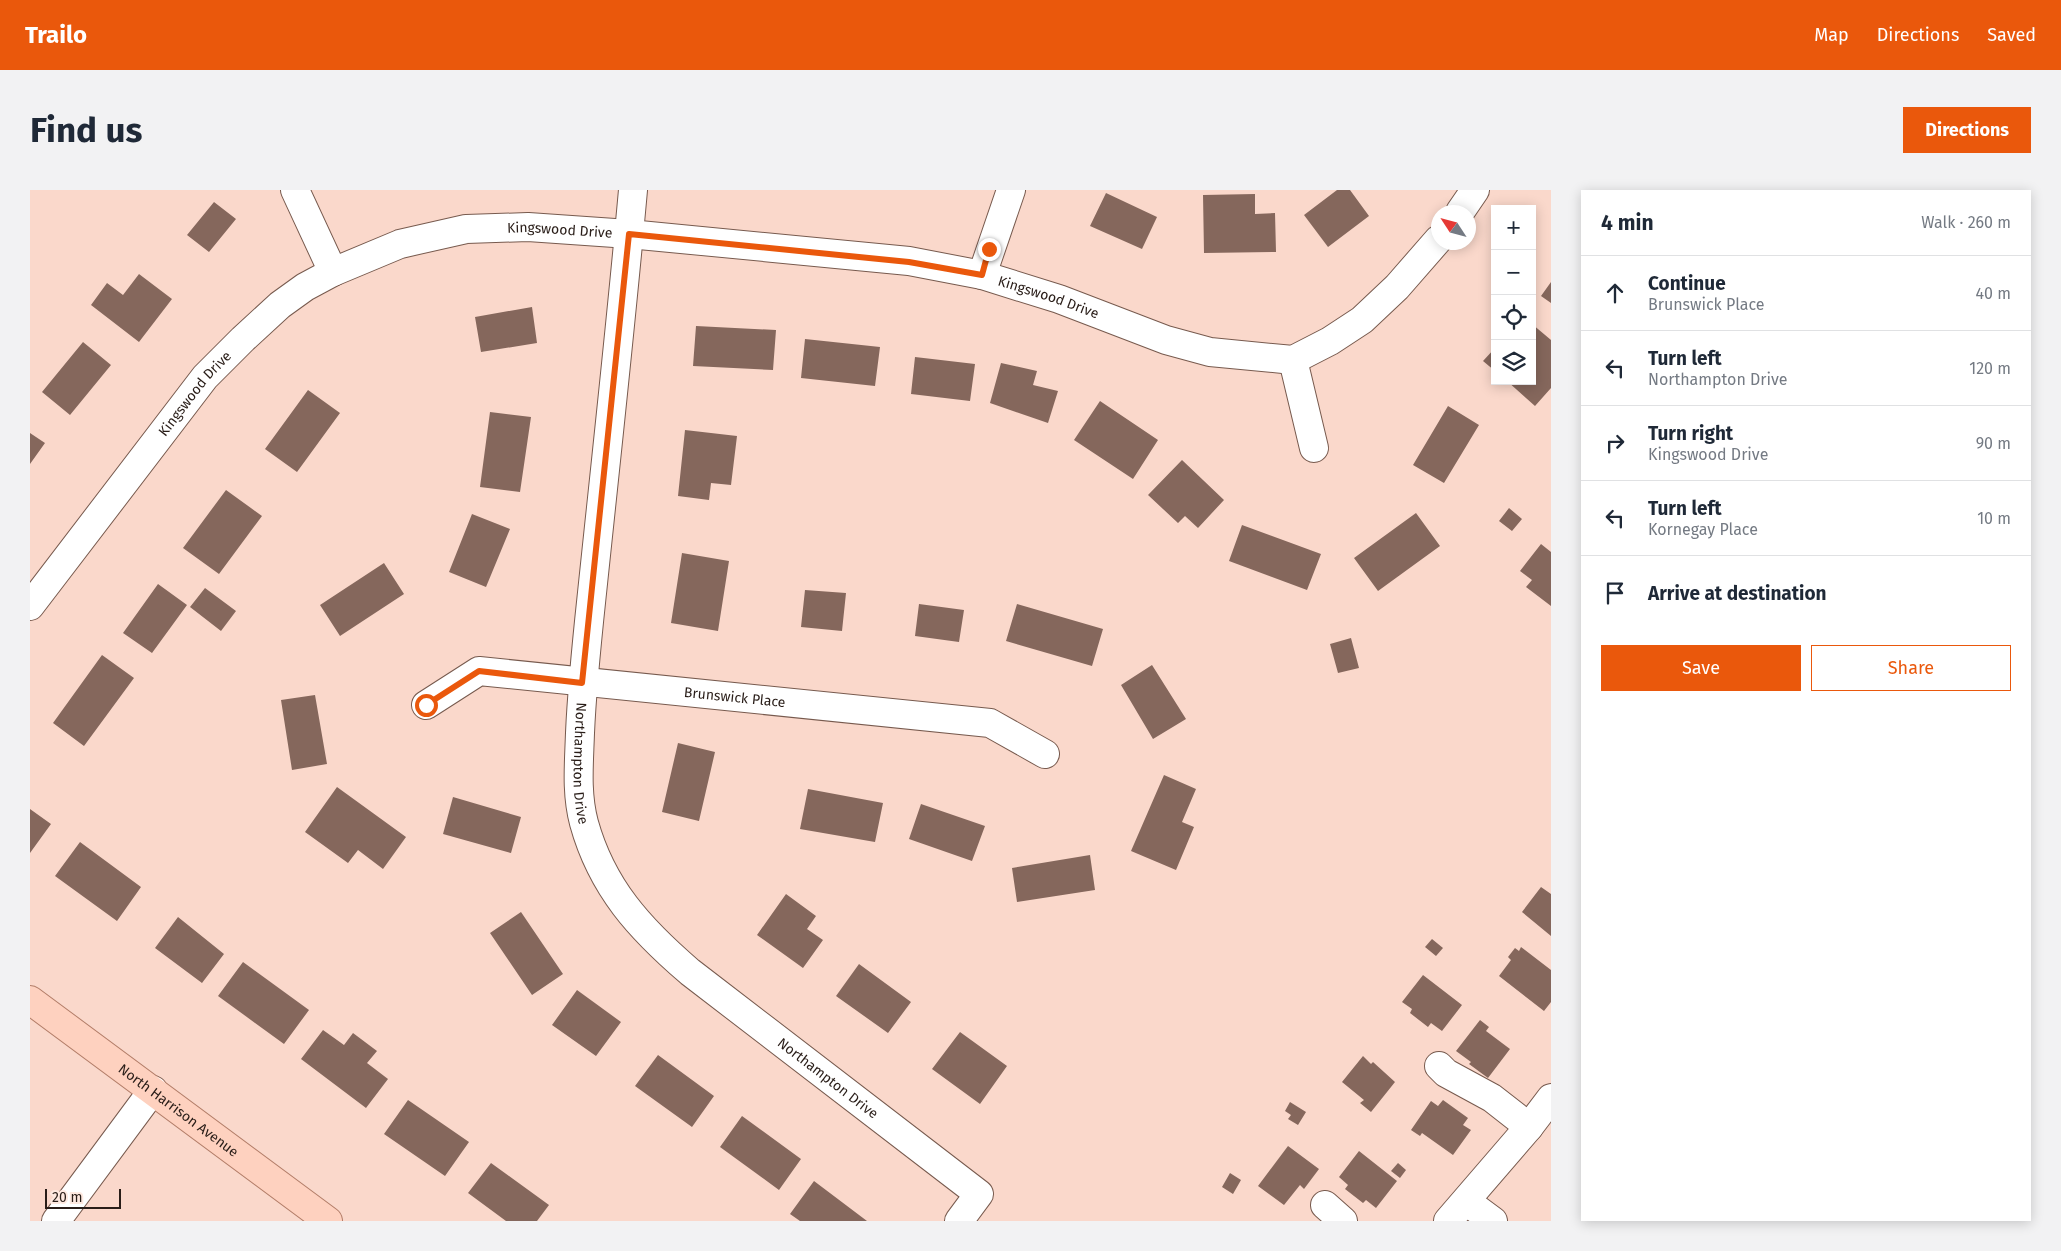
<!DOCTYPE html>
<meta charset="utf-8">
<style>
:root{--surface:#fff;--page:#f2f2f3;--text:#1f2937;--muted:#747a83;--line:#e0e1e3;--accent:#ea580c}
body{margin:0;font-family:"Fira Sans",sans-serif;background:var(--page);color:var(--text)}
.controls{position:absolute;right:15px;top:15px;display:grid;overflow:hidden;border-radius:0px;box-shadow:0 2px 12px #0003}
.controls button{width:45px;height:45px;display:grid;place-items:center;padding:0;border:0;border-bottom:1px solid var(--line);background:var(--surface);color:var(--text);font:25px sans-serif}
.compass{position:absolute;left:1401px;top:15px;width:45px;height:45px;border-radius:50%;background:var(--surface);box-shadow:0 2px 12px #0003;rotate:306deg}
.scale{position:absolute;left:15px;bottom:12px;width:76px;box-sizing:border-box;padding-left:5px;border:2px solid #291d18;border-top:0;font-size:14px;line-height:18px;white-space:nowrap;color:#291d18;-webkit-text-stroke:4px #fee9e0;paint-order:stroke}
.stop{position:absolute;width:15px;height:15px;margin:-11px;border:4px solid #ea580c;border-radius:50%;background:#fff}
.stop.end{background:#ea580c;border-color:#fff;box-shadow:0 1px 5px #0008}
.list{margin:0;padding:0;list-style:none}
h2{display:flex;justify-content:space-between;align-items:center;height:65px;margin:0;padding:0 20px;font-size:21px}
h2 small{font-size:16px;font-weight:400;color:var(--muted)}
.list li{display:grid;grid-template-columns:32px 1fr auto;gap:15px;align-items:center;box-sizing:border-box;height:75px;padding:0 20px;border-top:1px solid var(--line)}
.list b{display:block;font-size:19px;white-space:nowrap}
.list p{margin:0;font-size:16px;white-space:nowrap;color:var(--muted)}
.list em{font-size:16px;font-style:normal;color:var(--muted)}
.actions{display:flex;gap:10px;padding:15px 20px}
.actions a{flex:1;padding:11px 0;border:1px solid var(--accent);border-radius:0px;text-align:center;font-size:18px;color:var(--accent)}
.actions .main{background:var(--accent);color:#fff}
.icon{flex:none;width:28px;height:28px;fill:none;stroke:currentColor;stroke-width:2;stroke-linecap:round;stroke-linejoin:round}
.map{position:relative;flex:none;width:1521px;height:1031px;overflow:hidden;border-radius:0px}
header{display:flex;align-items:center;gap:30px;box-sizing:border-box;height:70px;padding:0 25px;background:var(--accent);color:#fff}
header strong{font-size:24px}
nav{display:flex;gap:28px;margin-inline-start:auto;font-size:18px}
.intro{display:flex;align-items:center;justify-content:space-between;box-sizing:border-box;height:120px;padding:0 30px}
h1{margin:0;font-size:35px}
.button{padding:12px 22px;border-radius:0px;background:var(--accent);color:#fff;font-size:18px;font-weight:700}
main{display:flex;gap:30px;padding:0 30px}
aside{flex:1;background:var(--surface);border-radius:0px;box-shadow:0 2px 12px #0003}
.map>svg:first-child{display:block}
.building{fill:#85675c}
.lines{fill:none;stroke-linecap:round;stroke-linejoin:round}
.minor-casing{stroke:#775a4e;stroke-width:30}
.major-casing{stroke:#b37e69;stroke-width:30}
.minor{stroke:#fff;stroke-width:28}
.major{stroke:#fed1bf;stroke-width:28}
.route{stroke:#ea580c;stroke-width:6}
.labels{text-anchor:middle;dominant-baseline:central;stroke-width:5;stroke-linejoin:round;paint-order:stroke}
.street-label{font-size:14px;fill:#291d18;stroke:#fee9e0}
</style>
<header>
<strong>Trailo</strong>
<nav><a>Map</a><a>Directions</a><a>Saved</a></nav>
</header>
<div class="intro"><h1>Find us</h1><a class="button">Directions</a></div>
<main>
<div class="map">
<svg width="1521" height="1031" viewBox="0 0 1521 1031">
<rect width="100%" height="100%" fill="#fad8cb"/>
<path class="building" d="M1307,0h13l19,26 -41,31 -24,-32z
M1076,3l51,24 -15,32 -52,-23z
M1225,4v20l20,-1 1,39 -72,1 -1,-58z
M184,12l22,17 -27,33 -22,-17z
M109,84l33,25 -33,43 -48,-37 16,-22 16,12z
M1521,92v21l-10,-7z
M502,117l5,36 -56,9 -6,-35z
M1502,134l19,16v48l-16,18 -28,-25h25z
M666,136l80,4 -3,40 -80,-4z
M775,149l75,8 -5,39 -74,-8z
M53,152l28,23 -41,50 -28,-23z
M1465,158v23l-12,-10z
M885,167l60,7 -5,37 -59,-7z
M971,173l36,8 -4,14 25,6 -10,32 -58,-20z
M278,200l32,23 -43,59 -32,-23z
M1070,211l58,39 -25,39 -59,-39z
M1418,216l31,19 -35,58 -31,-18z
M460,222l41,5 -11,75 -40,-5z
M655,240l52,6 -6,49 -20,-2 -2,17 -31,-4z
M0,243l15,10 -15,21z
M1152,270l42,40 -26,28 -13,-12 -7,7 -30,-28z
M196,300l36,26 -43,58 -36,-26z
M1479,318l13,11 -10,12 -13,-10z
M1386,323l24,33 -62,45 -24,-33z
M442,324l38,15 -24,58 -37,-15z
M1212,335l79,29 -14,36 -78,-29z
M1511,354l10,8v54l-25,-19 6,-7 -12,-9z
M652,363l47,8 -11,70 -47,-8z
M354,373l20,31 -64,42 -20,-31z
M128,394l29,21 -35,48 -29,-20z
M175,398l31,23 -15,20 -31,-24z
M775,400l41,3 -4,38 -41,-4z
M889,414l45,6 -5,32 -44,-6z
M987,414l86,25 -11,37 -86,-25z
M1321,448l8,30 -21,5 -8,-29z
M72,465l32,23 -50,68 -31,-23z
M1122,475l34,54 -33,20 -32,-54z
M285,505l12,69 -35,6 -11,-70z
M648,553l37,9 -16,69 -37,-9z
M1134,585l32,14 -14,33 12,5 -18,43 -45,-19z
M307,597l69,50 -23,32 -25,-19 -10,13 -43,-31z
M778,599l75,14 -8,39 -75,-13z
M423,607l68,20 -10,36 -68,-19z
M891,614l64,22 -13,35 -63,-22z
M0,619l21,15 -21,29z
M50,652l61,45 -24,34 -62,-45z
M1060,665l5,35 -78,12 -5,-34z
M1511,697l10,7v42l-29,-24z
M756,704l30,22 -9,13 16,11 -20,28 -46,-33z
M491,722l42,62 -31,21 -42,-62z
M148,727l46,37 -22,29 -47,-35z
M1402,749l11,9 -7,8 -11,-9z
M1491,757l30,23v32l-7,9 -45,-35 12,-16 -3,-3 7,-9 4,3z
M213,772l66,48 -25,34 -66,-48z
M829,774l52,38 -23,31 -52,-37z
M1393,785l39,30 -20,26 -11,-8 -3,4 -18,-14 2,-4 -10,-7z
M547,800l44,32 -25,34 -44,-31z
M1450,830l9,7 -3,4 24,18 -22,29 -19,-14 2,-2 -15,-11z
M293,840l21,15 9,-12 24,18 -10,12 21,16 -22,29 -65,-49z
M930,842l47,34 -27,38 -48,-35z
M628,865l56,41 -22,31 -57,-41z
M1333,866l8,8 2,-2 22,20 -24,30 -11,-9 4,-3 -22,-18z
M378,910l61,42 -24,34 -61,-42z
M1413,910l25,18 -5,7 8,5 -18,25 -31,-22 -2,3 -9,-6 20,-29 7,5z
M1260,912l16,10 -8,13 -10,-6 3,-4 -6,-4z
M712,926l59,43 -22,31 -59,-43z
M1258,956l31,23 -15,20 -4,-4 -16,20 -26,-19z
M1329,961l38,30 -21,27 -10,-8 -3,3 -18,-14 3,-4 -9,-8z
M461,973l58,42 -12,16h-31l-38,-28z
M1368,973l8,7 -6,8 -9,-7z
M1200,983l11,7 -8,14 -11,-7z
M784,991l53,40h-67l-10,-7z"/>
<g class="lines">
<defs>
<g id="minor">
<path d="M265,0l38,82"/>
<path id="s1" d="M603,0c-12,134 -27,269 -41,403 -5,47 -10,93 -12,140 -1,31 -4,60 4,90 18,65 56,106 106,149l289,222 -20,27"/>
<path d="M1430,22l15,-22"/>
<path d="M952,85l29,-85"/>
<path d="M1263,170l21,88"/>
<path id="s2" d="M0,416l175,-229 38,-38 37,-34 25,-18 28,-15 67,-28 66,-15 62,-2 101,7 280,27 73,14 77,24 107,41 44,12 83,8 37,-19 32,-21 35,-33 41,-47"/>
<path id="s3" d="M396,515l53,-34 511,52 55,31"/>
<path d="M1409,876l7,7 46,25 37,29"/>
<path d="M1436,1011l27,20"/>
<path d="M1295,1015l18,16"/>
<path d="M26,1031l97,-131"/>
<path d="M1418,1031l81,-94 22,-29"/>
</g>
<g id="major">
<path id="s4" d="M0,810l298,221"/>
</g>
</defs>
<use href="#minor" class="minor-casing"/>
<use href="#major" class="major-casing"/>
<use href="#minor" class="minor"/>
<use href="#major" class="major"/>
</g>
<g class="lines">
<path class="route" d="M396,515l53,-34 103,12 47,-449 280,28 73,13 7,-26"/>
</g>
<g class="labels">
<g class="street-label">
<text stroke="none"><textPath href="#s2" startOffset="689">Kingswood Drive</textPath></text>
<text stroke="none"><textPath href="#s2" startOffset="1184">Kingswood Drive</textPath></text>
<text stroke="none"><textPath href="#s2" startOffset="269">Kingswood Drive</textPath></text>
<text stroke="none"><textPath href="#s3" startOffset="320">Brunswick Place</textPath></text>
<text stroke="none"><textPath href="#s1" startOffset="576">Northampton Drive</textPath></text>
<text stroke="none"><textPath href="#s1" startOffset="996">Northampton Drive</textPath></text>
<text stroke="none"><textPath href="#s4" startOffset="185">North Harrison Avenue</textPath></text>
</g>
</g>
</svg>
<div class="controls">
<button>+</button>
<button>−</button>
<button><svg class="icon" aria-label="locate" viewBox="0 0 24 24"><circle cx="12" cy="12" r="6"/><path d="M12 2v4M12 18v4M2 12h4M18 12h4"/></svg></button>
<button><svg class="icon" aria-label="layers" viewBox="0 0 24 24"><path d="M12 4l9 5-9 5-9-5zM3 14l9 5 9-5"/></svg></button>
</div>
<svg class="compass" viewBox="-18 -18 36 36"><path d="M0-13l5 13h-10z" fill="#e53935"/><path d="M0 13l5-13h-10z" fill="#747a83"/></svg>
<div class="scale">20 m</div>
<div class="stop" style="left:396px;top:515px"></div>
<div class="stop end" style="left:959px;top:59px"></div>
</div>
<aside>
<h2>4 min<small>Walk · 260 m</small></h2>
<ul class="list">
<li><svg class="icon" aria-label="ahead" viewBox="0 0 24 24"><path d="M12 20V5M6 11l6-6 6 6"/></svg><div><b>Continue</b><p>Brunswick Place</p></div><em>40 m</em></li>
<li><svg class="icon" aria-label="left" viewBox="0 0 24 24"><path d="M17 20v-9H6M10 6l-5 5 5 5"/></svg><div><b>Turn left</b><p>Northampton Drive</p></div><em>120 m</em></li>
<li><svg class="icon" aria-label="right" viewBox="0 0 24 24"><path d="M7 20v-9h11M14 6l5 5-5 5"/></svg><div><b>Turn right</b><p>Kingswood Drive</p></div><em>90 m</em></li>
<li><svg class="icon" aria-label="left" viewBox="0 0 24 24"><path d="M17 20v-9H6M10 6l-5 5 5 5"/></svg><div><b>Turn left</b><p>Kornegay Place</p></div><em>10 m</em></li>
<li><svg class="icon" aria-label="arrive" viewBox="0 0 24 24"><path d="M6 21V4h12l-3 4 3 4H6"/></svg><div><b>Arrive at destination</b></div></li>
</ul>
<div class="actions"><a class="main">Save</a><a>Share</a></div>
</aside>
</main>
